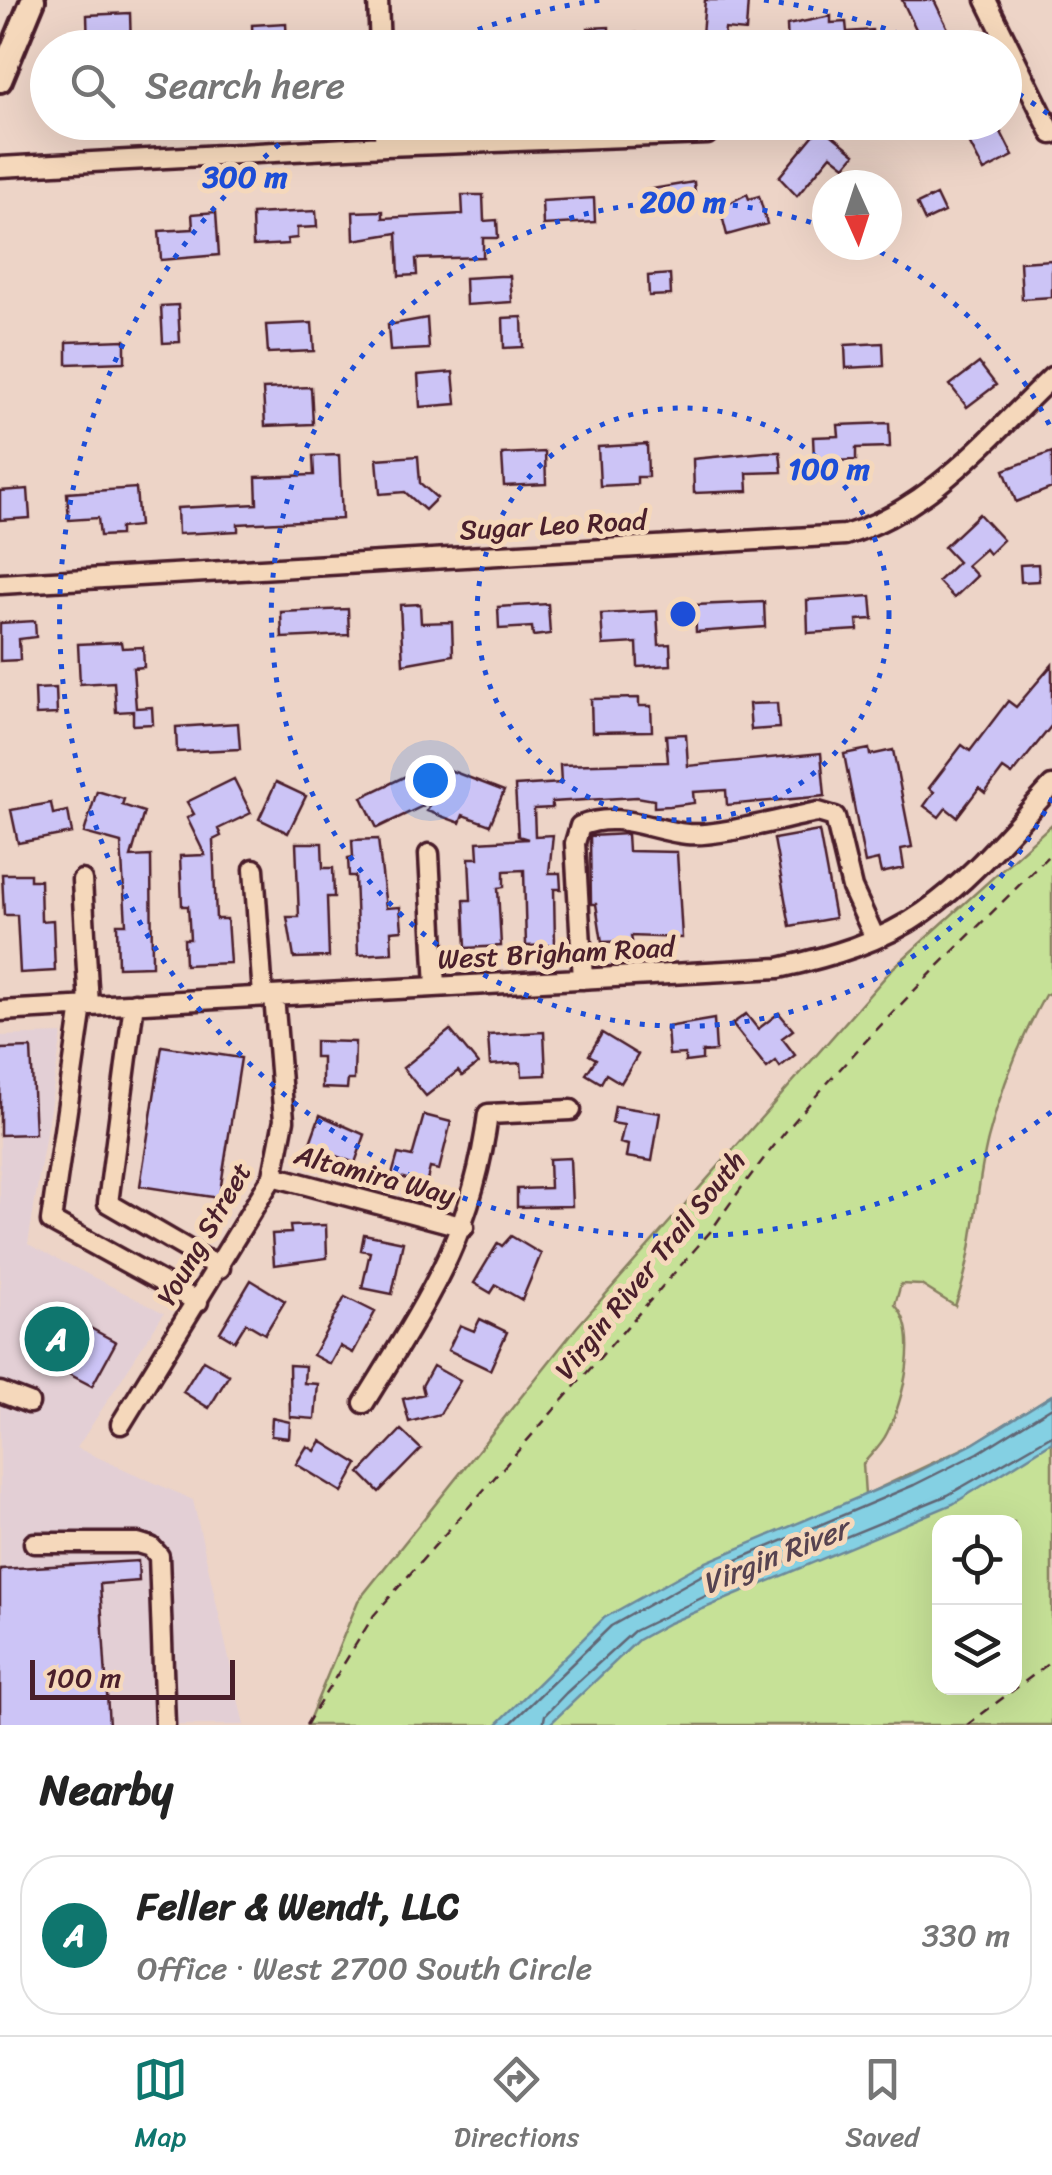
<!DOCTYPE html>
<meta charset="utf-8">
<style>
:root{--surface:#fff;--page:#f6f6f6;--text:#222;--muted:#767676;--line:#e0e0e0;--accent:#0f766e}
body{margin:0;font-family:Sriracha,sans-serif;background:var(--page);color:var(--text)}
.controls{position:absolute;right:30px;bottom:30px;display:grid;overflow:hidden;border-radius:20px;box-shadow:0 10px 40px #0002}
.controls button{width:90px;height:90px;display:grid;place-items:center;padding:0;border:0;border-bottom:2px solid var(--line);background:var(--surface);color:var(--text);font:50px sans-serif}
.compass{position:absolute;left:812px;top:170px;width:90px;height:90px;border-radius:50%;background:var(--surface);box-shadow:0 10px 40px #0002;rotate:177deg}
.scale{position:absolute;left:30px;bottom:25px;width:205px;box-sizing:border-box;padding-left:10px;border:5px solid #4a1f2b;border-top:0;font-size:28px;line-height:35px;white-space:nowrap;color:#4a1f2b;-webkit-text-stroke:8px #f5d8bb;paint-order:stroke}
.you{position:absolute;left:430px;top:780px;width:35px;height:35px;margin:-25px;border:8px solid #fff;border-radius:50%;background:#1a73e8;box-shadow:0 0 0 15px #1a73e833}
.badge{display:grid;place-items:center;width:65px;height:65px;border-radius:50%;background:var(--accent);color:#fff;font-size:32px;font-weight:700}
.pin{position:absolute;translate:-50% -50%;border:5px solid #fff;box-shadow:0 2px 10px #0006}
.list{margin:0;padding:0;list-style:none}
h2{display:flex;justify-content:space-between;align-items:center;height:130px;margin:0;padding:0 40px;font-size:42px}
h2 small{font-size:32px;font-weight:400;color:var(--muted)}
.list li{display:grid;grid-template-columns:65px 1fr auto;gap:30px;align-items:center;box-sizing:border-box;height:160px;margin:0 20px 20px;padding:0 20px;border:2px solid var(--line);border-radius:40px}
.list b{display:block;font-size:38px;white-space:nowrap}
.list p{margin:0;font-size:32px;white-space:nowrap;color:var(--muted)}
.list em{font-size:32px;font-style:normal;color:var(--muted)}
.icon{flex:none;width:55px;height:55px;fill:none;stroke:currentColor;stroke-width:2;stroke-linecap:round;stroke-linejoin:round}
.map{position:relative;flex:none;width:1052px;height:1725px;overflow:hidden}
.search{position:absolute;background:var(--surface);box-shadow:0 10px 40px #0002;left:30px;right:30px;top:30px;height:110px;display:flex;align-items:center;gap:25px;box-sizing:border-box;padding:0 35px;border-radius:55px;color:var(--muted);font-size:38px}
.sheet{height:310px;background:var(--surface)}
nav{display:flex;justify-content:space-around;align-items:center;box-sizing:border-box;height:140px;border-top:2px solid var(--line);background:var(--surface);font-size:28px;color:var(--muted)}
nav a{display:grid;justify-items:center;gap:5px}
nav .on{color:var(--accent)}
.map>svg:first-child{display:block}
.built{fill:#e3cfd5}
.green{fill:#c6e197;stroke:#888061;stroke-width:2.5;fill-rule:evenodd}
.water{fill:#84d0e3;stroke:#6d8999;stroke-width:2.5}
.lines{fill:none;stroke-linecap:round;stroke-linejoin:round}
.shore{stroke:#616675;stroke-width:2.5}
.building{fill:#ccc4f6;stroke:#4a1f2b;stroke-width:2.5}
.minor-casing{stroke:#4a1f2b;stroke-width:25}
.major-casing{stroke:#4a1f2b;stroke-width:30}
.path{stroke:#4a1f2b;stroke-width:2.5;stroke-dasharray:10 8;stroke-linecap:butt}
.minor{stroke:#f5d8bb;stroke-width:18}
.major{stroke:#f5d8bb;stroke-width:22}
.ring{fill:none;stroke:#1d4ed8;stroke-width:5;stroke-dasharray:5 10}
.labels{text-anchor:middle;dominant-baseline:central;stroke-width:10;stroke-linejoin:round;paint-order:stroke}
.street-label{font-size:28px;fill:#4a1f2b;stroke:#f5d8bb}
.water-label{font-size:30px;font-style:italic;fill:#564250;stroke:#f5d8bb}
.centre{fill:#1d4ed8;stroke:#f5d8bb;stroke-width:5}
.ring-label{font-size:30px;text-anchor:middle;font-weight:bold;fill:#1d4ed8;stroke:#f5d8bb;stroke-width:10;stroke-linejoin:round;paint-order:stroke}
</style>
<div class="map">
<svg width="1052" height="1725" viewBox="0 0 1052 1725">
<rect width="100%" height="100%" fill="#edd4c7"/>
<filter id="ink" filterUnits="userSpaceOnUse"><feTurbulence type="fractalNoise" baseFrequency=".01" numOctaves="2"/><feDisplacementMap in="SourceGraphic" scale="20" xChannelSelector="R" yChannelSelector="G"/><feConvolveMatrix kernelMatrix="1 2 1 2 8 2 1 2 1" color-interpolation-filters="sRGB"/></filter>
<g filter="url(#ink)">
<path class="built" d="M62,1034l-34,210 136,69 -87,135 116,52 51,225h-244v-689z"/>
<path class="green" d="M1052,824v168l-7,3c-25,46 -44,93 -57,144 -14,55 -12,112 -33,167l-34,-21 -20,-1 -6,21c26,27 8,97 -8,128 -5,11 -16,21 -24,31l2,31 108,-51 79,-49v330h-745l51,-124 218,-273 318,-361zM940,1522h74v166h-74z"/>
<path class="water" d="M1052,1395v47l-99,62 -286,120 -29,16 -89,85h-53l108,-107 95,-53 210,-89 64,-32z"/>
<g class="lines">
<path class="shore" d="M509,1725l102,-99 93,-52 210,-89 64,-32 74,-46
M543,1725l2,-10 21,-22 68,-62 90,-44 224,-92 104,-60"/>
</g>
<path class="building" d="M705,0h43l-2,31 -21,-2 -1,8 -22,-2z
M902,0h32l18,37 -27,11z
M130,13l1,35h-43l-1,-33z
M831,16v7l15,-1 1,10 25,-2 1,18h-44v-7l-41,7 -1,-23z
M286,23l1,22 -34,2 -1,-22z
M609,27v8l28,-2 14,15h-63v-20z
M966,122h30l17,34 -29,15 -22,-42z
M821,126l34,28 -10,12 -14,-11 -34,41 -18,-19z
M694,182l2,26 -49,3 -1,-21z
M747,194l2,5 10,-3 8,28 -40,11 -7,-27z
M462,195h21l1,26 13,-1 1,18h-15v19l-67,2 1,16 -18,1 -2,-43 -43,7 -1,-28 30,-1v7l80,-4z
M936,195l8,17 -19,9 -8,-17z
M594,198l1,24 -52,3 -1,-24z
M316,211l1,16 -20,1v10l-10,1 1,5 -35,2 -1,-32z
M216,212l3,43 -58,5 -2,-29 34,-2 -1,-15z
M1052,260v37l-30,2 -2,-37z
M670,274l1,21 -22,1 -1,-20z
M500,276h10l2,26 -46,3 -1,-27z
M178,305l2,37 -17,1 -2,-37z
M522,317l1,30 -19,1 -1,-30z
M427,318l2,31 -39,2 -2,-26z
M312,323l2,28 -46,2 -2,-28z
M125,340v22l-58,2v-22z
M883,343l1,23 -38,2 -1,-23z
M979,363l17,22 -29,22 -17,-22z
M453,372l3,32 -36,3 -2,-32z
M311,387l2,37 -48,2 -2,-37z
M889,423l1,24 -34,1v12l-23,1 1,18 -19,1 -2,-43 26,-1 -1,-11z
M647,444l1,33h-11v7l-37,2 -2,-39z
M545,452l1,32 -42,2 -2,-32z
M765,452h15l2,20 -35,1 1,18 -54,2 -1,-34z
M1052,452v36l-36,14 -12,-32z
M339,455l3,64 -104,5v7l-60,3 -1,-26 80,-4 -1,-27 58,-2 -1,-19z
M418,456l2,27 17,15 -12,12 -20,-18 -25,2 -3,-35z
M136,488l3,38 -19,2v7l-20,1 -2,-18 -29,2 -2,-27z
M28,489l2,29 -30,2v-29z
M979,514l24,26 -14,14 -4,-5 -18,16 10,11 -23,22 -16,-17 20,-19 -14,-15z
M1038,564l1,17 -18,1 -1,-17z
M871,596l2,23 -16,1 1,10 -50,3 -1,-33z
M764,602l1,25 -69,5 -1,-27z
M420,604l1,19 31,-1 1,33 -50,9 -3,-59z
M548,604l2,30 -17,2 -1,-9 -33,2 -1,-22z
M348,609l1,26 -67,3 -1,-26z
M657,611l2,34 11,-1 1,21 -33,2 -1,-24 -34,2 -2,-31z
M35,621l1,16 -17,2 1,21 -20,1v-38z
M121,642l1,6 21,-1 1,20 -11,1 3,40 16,-1 1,17 -20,1v-14l-17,1 -2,-30 -34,2 -2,-40z
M1052,665v60l-40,50 -9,-6 -18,24 -6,-5 -22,29 -11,-9 -7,9 -15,-11 10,-14 -5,-4 33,-43 8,6 38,-50 8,6z
M56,688l1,26 -21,1 -1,-26z
M639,698v8h12l1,25 -60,1 -1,-33z
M777,703l2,25 -28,2 -2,-26z
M238,723l2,26 -63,3 -1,-25z
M686,734l2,32 133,-13 4,43 -98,9 -1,-15 -33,2 1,11 -24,3 -16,1v-7l-17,-3 -85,5v6l-18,1 1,27 18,-1 -4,38h11l1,16h-7l1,56 -29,1 -2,-76 -20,1v16l-6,1 3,58 -35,2 -2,-48h7l-2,-42h9l-1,-16 51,-3 -10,-3 -3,-50 46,-3 -1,-18 108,-3 -2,-27z
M869,749l1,6 23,-5 19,97 -11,2 3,19 -23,5 -3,-13 -13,3 -21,-109z
M444,768l60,23 -14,34 -27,-10 -3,8 -33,-12z
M408,775l15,31 -46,22 -15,-31z
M234,779l17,34 -33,16 3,7 -8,4 3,79h11l3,44 -45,2 -1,-26h6l-2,-33h-6l-2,-50 25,-1 -18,-37 7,-4 -7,-12z
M276,782l30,14 -18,37 -29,-14z
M97,791l27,8 -2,6 22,7 -13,45 20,-1 1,110 -34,1 -1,-43h9l-5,-81 -37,-10z
M51,803l2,11 15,-3 4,22 -54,10 -7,-33z
M819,831l16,87 -45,8 -16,-87z
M627,834l1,17 49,1 5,86 -51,-2 1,5 -30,1 -6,-38h-5l-1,-68z
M378,839l8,69 14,-1 2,23 -11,1 1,22 -34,2 -3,-79h-6l-1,-18 5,-1 -1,-17z
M296,843h26l1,25h10l1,29h-7l2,60 -35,1 -7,-41h12z
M2,874h28v6h10l1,41 12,-1 2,51 -35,2 -3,-58h-13z
M779,1013l14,17 -11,8 13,17 -15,12 -4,-6 -9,7 -35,-44 14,-10 12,15z
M714,1019l2,32 -14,1v8l-17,2v-8l-16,1 -2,-28z
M450,1030l28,34 -16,12 -4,-5 -32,25 -23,-28z
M544,1032l2,43 -24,1 -1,-13 -31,2 -2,-30z
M602,1033l36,22 -17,28 -15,-9 -5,9 -15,-9 10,-15 -7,-4z
M315,1041l40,1 -1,38h-6l-1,9 -25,-1v-31h-7z
M162,1046l79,12 -22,140 -79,-12z
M31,1048l4,86 -35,1v-86z
M615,1106l45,7 -8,48 -26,-4 2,-12 -8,-2 4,-18 -12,-2z
M320,1115l45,20 -10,28 -30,-11 -3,7 -16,-5z
M424,1115l27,7 -12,48 -9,-2 -4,16 -34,-9 6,-21 14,3z
M570,1158l2,48 -55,1v-18l33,-1 -1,-29z
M326,1225l1,33 -53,7 -2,-31 19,-1 -1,-7z
M364,1234l39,8 -11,52 -30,-6 8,-36 -9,-2z
M511,1236l30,18 -19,46 -26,-15 -5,8 -17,-10 24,-40 4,3z
M251,1280l34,21 -20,33 -19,-11 -11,18 -15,-9z
M345,1297l30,15 -22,41 -13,-7 -10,18 -17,-9z
M61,1312l55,30 -24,44 -56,-29z
M480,1319l27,13 -17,38 -42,-20 12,-25 14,6z
M203,1360l26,15 -20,33 -26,-16z
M289,1365l16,1 -1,17 14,1 -3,35 -25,-2z
M433,1366l27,15 -20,33 -31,8 -6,-23 21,-5 -2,-8z
M272,1418l18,4 -1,16 -18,-2z
M401,1430l20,19 -42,43 -19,-19z
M321,1441l37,23 -16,28 -46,-28 11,-18 8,5z
M138,1561l1,20 -39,3 9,141h-109v-156z"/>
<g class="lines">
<defs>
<path id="minor" d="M378,0l2,48
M986,0l66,134
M383,122l2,24
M0,167l385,-21 322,-12
M0,584l845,-49c85,-25 144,-98 207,-158
M429,854l7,133
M254,869l9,127
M82,880l7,126
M583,979l-8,-136 5,-17c39,-16 69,4 107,8 30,3 98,-16 131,-22l17,5 17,71 23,50
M134,1003l-26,200 112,65
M82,1006l-31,215 147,81
M0,1011l779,-43c50,-11 103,-26 145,-56 49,-34 88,-83 128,-126
M273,1176l191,51
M0,1392l29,11
M364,1403c62,-101 109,-168 124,-289l83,-4
M121,1424l152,-248 11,-56 -10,-124
M34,1543h104l13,4 8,9 6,169"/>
<path id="major" d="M0,80l33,-80"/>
</defs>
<use href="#minor" class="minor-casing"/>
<use href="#major" class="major-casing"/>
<path class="path" d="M306,1725l68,-110 337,-384c94,-140 223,-259 341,-379
M967,1725l85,-64"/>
<use href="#minor" class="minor"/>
<use href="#major" class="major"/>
</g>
</g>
<g class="ring">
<circle cx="683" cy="614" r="206"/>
<path d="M1052 798A412 412 0 1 1 824 227M867 245A412 412 0 0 1 1052 430"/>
<path d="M1051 1112A619 619 0 0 1 306 123M436 46A619 619 0 0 1 602 0M764 0A619 619 0 0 1 930 46M1006 86A619 619 0 0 1 1051 116"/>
</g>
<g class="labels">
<g class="street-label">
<text transform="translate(553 525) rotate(-3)">Sugar Leo Road</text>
<text transform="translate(556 953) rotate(-3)">West Brigham Road</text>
<text transform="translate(375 1175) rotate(15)">Altamira Way</text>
<text transform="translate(204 1234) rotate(-60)">Young Street</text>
<text transform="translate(650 1265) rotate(-51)">Virgin River Trail South</text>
</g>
<g class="water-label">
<text transform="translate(775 1556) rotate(-22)">Virgin River</text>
</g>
</g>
<circle cx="683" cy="614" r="15" class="centre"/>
<g class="ring-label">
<text x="245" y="187">300 m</text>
<text x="683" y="212">200 m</text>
<text x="829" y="479">100 m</text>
</g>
</svg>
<div class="controls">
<button><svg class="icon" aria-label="locate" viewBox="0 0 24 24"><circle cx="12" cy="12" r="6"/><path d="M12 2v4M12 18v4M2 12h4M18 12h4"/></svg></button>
<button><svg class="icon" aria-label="layers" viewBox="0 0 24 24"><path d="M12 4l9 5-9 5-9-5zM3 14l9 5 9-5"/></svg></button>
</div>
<svg class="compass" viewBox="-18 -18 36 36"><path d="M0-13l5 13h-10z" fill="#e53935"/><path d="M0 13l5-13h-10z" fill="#767676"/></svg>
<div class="scale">100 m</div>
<div class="you"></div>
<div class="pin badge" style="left:57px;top:1339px">A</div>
<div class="search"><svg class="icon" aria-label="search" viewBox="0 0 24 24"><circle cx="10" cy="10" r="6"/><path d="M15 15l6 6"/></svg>Search here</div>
</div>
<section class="sheet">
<h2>Nearby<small></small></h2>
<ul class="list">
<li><span class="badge">A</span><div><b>Feller &amp; Wendt, LLC</b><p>Office · West 2700 South Circle</p></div><em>330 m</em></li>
</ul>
</section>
<nav>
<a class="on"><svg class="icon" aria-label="map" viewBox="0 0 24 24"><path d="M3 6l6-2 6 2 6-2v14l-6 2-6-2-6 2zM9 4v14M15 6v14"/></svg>Map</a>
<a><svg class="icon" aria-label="directions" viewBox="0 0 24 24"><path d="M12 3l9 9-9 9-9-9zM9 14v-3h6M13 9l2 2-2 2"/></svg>Directions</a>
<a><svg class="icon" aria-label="saved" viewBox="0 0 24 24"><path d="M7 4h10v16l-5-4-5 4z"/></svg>Saved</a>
</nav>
